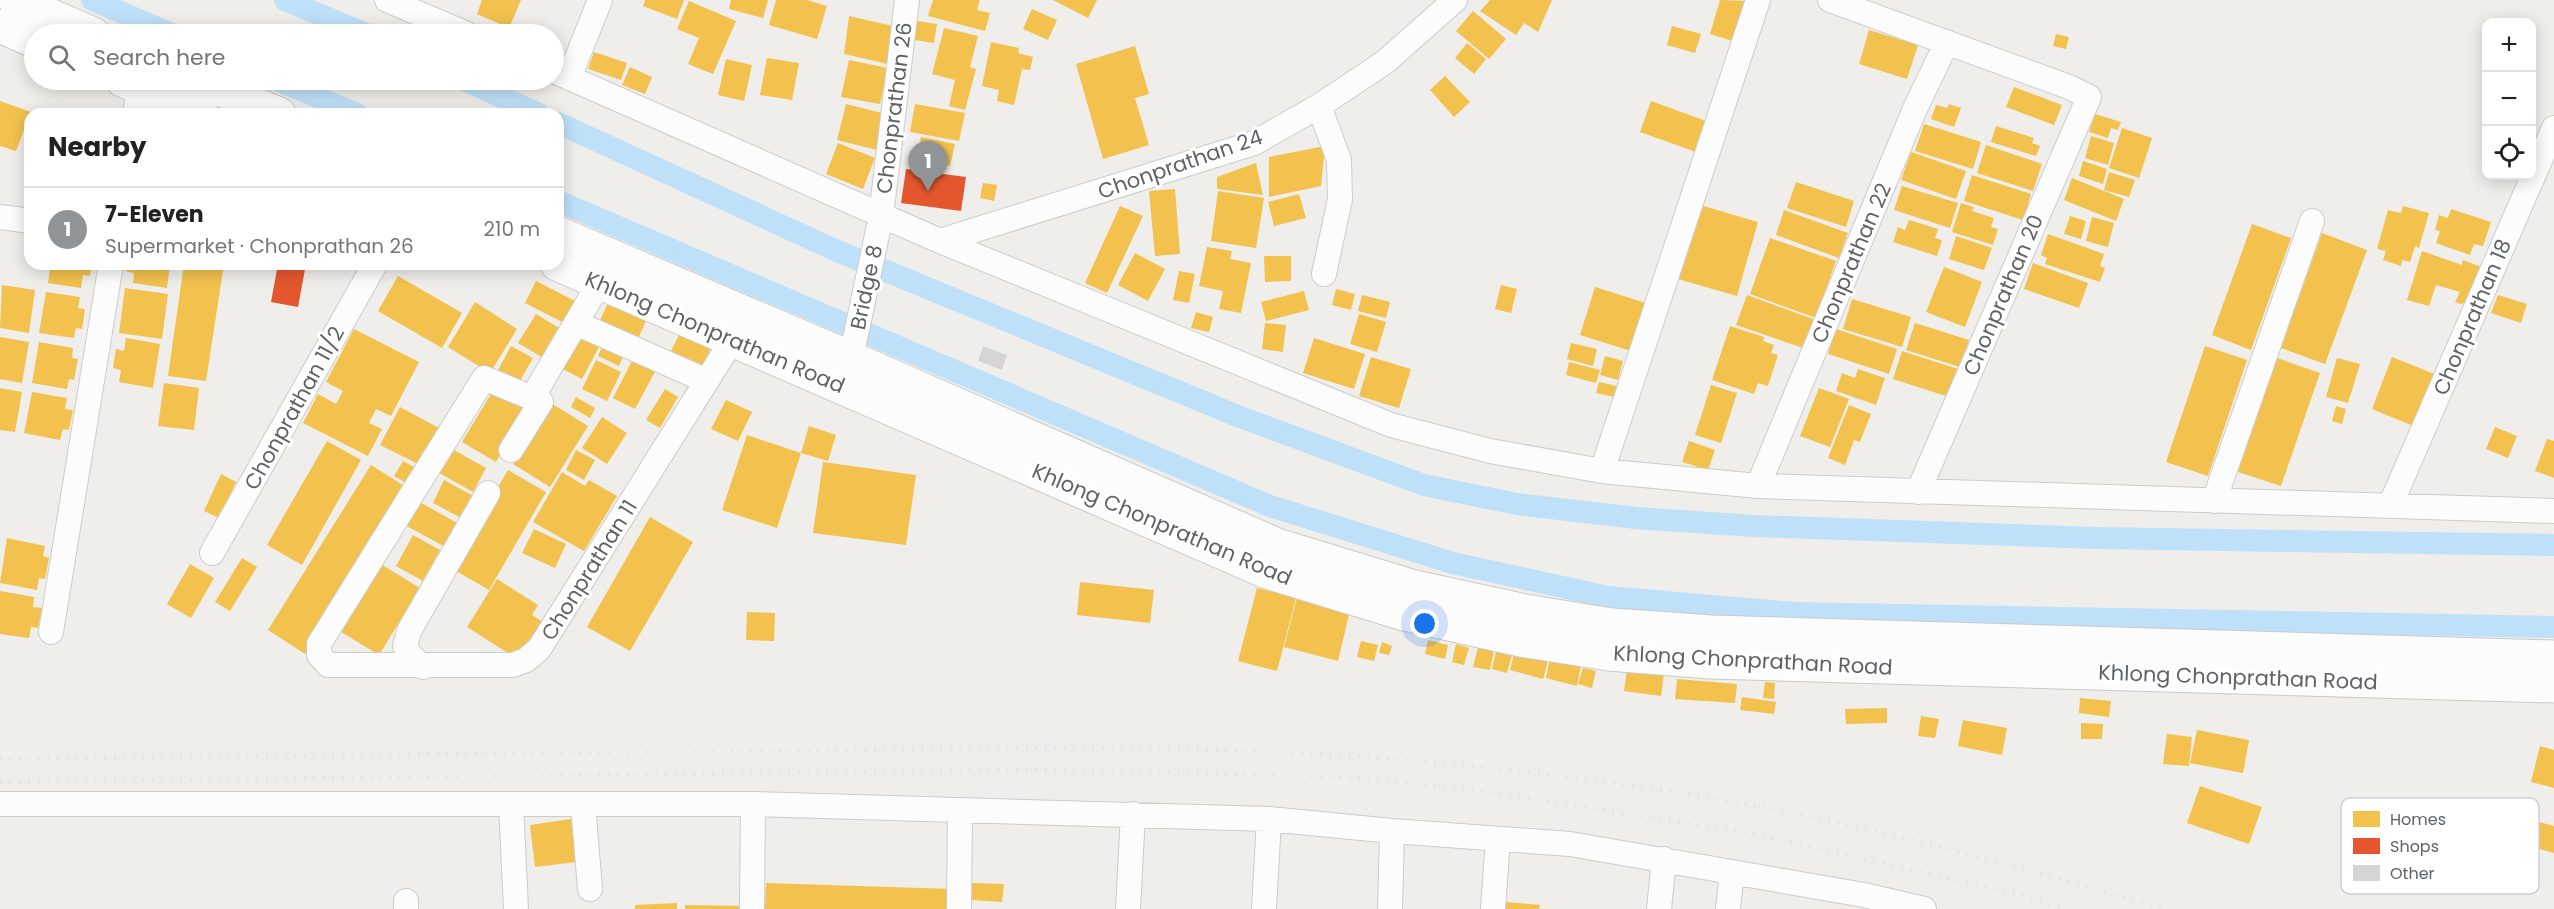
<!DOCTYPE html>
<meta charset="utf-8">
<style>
:root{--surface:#fff;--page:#f2f2f2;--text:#222;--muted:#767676;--line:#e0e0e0;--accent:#919496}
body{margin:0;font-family:Poppins,sans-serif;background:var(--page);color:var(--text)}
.controls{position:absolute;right:18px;top:18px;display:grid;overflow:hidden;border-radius:12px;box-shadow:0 3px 15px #0003}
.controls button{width:54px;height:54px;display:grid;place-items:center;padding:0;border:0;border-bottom:2px solid var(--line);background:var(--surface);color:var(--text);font:30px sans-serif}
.you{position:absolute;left:1425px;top:624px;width:21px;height:21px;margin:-15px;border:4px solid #fff;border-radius:50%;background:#1a73e8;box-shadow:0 0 0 9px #1a73e833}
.badge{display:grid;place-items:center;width:39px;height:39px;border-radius:50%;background:var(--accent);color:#fff;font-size:20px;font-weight:700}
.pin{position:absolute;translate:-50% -50px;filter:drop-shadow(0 2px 3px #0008)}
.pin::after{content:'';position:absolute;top:32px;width:21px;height:18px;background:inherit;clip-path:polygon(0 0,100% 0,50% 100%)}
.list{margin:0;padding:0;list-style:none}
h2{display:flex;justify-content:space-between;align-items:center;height:78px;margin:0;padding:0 24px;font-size:26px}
h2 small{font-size:20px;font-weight:400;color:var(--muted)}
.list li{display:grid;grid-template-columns:39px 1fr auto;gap:18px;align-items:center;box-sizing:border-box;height:84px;padding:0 24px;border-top:2px solid var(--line)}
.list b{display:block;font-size:22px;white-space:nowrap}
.list p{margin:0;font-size:20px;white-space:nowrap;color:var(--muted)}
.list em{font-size:20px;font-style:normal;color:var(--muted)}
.icon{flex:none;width:33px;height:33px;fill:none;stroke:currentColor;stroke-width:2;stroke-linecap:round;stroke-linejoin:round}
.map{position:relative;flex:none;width:2554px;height:909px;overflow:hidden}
.search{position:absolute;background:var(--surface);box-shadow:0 3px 15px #0003;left:24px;top:24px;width:540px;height:66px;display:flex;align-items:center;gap:15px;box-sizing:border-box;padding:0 21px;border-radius:33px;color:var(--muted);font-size:22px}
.panel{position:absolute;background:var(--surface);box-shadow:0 3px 15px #0003;left:24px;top:108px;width:540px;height:162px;border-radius:18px}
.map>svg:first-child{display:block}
.homes{fill:#f2c14e}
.shops{fill:#e4572e}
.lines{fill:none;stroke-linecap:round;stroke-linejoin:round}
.canal{stroke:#bfe0f9;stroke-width:22}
.building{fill:#d6d5d3}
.street-casing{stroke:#cbcccc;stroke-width:26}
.secondary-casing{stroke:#cacacb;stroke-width:35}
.street{stroke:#fdfcfc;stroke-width:24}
.secondary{stroke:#fdfcfc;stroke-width:33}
.rail{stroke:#e4e4e4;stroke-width:4.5;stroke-dasharray:1.5 8;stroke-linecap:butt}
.labels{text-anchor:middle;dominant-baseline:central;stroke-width:6;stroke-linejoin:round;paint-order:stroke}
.street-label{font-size:21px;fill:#5f6368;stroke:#fff}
.key{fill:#fff;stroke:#cfd0d2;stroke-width:1.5}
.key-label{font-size:16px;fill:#5f6368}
</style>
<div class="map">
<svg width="2554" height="909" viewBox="0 0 2554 909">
<rect width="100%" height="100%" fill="#efeeea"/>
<path class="homes" d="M482,0h39l-12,28 -32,-14z
M645,0h39l-7,19 -34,-13z
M731,0h37l-5,18 -34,-9z
M776,0h31l20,6 -10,33 -48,-14z
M933,0h47l-3,10 13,3 -5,18 -57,-15z
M1053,0h44l-9,18z
M1490,0h62l-14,32 -14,-9 -8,12 -36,-24z
M1720,0l28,1 -12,41 -26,-8z
M689,1l47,20 -23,53 -25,-10 11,-26 -22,-9z
M1032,9l25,11 -9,20 -25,-11z
M1473,11l33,28 -17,20 -33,-28z
M849,16l48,11 -9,37 -44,-10z
M917,21l20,3 -3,19 -20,-3z
M1672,26l29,8 -6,19 -28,-8z
M944,28l34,8 -8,31 6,2 -11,41 -16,-4 6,-26 -23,-6z
M1869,30l49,15 -11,34 -48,-15z
M2056,34l13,3 -3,12 -13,-3z
M991,42l28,6 -1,5 15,4 -3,13 -8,-1 -8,36 -17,-4 2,-11 -17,-4z
M1467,43l19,16 -12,15 -19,-16z
M1135,46l14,48 -14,4 14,47 -46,14 -27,-95z
M594,52l33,11 -6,17 -33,-11z
M767,58l32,5 -7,37 -32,-5z
M726,59l26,6 -8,36 -26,-6z
M849,60l39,8 -8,36 -39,-7z
M630,67l22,10 -7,17 -23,-9z
M1445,76l25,26 -16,15 -24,-27z
M2014,87l48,18 -8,20 -48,-18z
M0,101l31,11 -15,39 -16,-5z
M1651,101l55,20 -10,31 -56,-20z
M846,104l40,10 -9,36 -40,-10z
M915,104l50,9 -6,28 -49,-9z
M1949,104l12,4 -7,19 -23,-8 5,-14 11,3z
M2095,114l26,8 -3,8 -7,-2 -3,10 -19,-6z
M1924,124l57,18 -8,27 -58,-18z
M1996,126l38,12 -2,5 8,3 -4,10 -45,-14z
M2122,128l30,10 -13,40 -30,-10z
M2091,136l23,7 -6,22 -23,-7z
M921,137l34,7 -5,22 -33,-6z
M838,143l37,15 -12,31 -37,-15z
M1986,145l56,19 -9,27 -56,-18z
M1325,146l-4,40 -52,11v-40z
M1911,152l55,19 -10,28 -55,-19z
M2083,161l24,8 -4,15 -24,-8z
M1256,163l7,32 -46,-6v-12z
M2109,172l26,8 -6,17 -25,-7z
M1972,175l59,19 -8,26 -59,-19z
M2072,178l52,21 -8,22 -52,-21z
M1796,182l58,19 -8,26 -59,-19z
M983,183l14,2 -3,16 -14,-3z
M1902,186l56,17 -8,25 -56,-18z
M1175,189l5,65 -25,2 -6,-65z
M1218,191l46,7 -8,50 -45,-7z
M1299,194l7,24 -32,8 -6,-24z
M1961,203l13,4 -2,4 22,7 -3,9 7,2 -5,16 -41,-13z
M1700,205l58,17 -21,74 -59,-17z
M1120,206l23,10 -36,77 -22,-10z
M2403,206l26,7 -10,35 -4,-2 -5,16 -8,-2 -1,6 -18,-6 3,-9 -9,-2 11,-39 13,3z
M2451,209l40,13 -8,24 -9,-2 -4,11 -34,-12 4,-12 -5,-1 4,-15 9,3z
M1784,210l64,23 -9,25 -63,-23z
M2070,216l16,5 -5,18 -17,-5z
M2092,217l22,6 -6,24 -22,-6z
M1909,220l29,9 -3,9 7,2 -5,16 -44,-14 5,-15 7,3z
M2252,224l39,14 -40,112 -39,-15z
M2322,233l45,17 -42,114 -44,-16z
M2048,234l56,20 -4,12 5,2 -5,14 -55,-18 2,-6 -6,-3z
M1956,236l36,12 -8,22 -35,-11z
M1770,238l66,23 -20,57 -66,-24z
M1207,247l25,4 -2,8 21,4 -10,50 -22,-4 4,-18 -24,-5z
M2422,251l40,14 1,-5 21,8 -9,32 -14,4 -6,-2 5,-10 -24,-7 -7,21 -22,-6z
M1135,253l30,16 -17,32 -30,-16z
M1264,256h27v25l-26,1z
M2033,263l55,20 -9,25 -55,-19z
M51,264h41l-2,12 -7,-1 -2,13 -33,-5z
M127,264h43l-3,24 -34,-5 1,-10 -8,-2z
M184,264h40l-18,117 -38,-5z
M1944,267l38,15 -17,45 -39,-15z
M1179,271l16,3 -6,29 -16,-3z
M398,276l64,37 -20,35 -64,-37z
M536,281l43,22 -11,22 -43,-22z
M2,285l33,5 -6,43 -29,-5z
M1501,285l16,4 -6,24 -16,-4z
M1595,287l54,17 -15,48 -54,-17z
M125,288l43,6 -6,45 -43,-6z
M1336,289l19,5 -4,16 -19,-5z
M1304,291l5,19 -43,11 -5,-19z
M46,292l34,5 -2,11 7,1 -3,20 -6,-1 -2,10 -35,-5z
M1362,295l28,7 -4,16 -28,-7z
M1747,295l66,24 -10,29 -67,-23z
M2498,295l29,9 -6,19 -30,-10z
M1852,299l59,18 -9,30 -59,-18z
M609,300l39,16 -10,23 -39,-16z
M475,302l42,27 -27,44 -42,-26z
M1196,312l17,5 -4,15 -18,-4z
M536,314l28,17 -17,29 -29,-17z
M1359,314l27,8 -9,30 -27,-8z
M1265,323l21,2 -3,27 -21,-3z
M1915,323l54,17 -9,27 -54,-17z
M1730,326l34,11 -1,4 11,4 -3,8 7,2 -10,31 -10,-3 -4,11 -42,-14z
M354,329l65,33 -28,54 -15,-7 -7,14 13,6 -14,27 -65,-33 15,-29 18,10 7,-13 -17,-9z
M1836,329l61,20 -8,25 -61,-20z
M681,331l31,14 -10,23 -32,-15z
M580,336l19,11 -17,32 -19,-10z
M0,337l29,5 -7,41 -22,-4z
M126,338l34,6 -7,44 -34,-6 2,-12 -8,-2 3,-19 8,2z
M1314,338l51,16 -11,35 -51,-16z
M39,342l34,6 -1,10 6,1 -4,21 -5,-1 -2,10 -35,-6z
M1571,343l26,6 -4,17 -26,-7z
M603,345l21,9 -5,12 -21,-10z
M511,346l22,12 -16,28 -21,-12z
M2205,346l42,14 -39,116 -42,-14z
M1902,351l56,18 -9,28 -56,-18z
M635,355l23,11 -23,43 -22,-11z
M1605,356l18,5 -5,19 -18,-5z
M1371,357l40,12 -12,39 -40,-12z
M2392,357l45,18 -21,52 -44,-18z
M2277,358l43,15 -39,113 -43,-14z
M2337,358l23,6 -12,39 -22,-6z
M596,360l25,12 -14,29 -25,-12z
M1569,362l31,8 -4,13 -30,-8z
M1858,369l27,9 -9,27 -40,-14 6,-18 13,5z
M1599,382l18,4 -3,11 -18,-4z
M164,383l35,5 -5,42 -36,-4z
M1711,385l26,8 -16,50 -26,-8z
M0,388l22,4 -7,40 -15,-2z
M1819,388l30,11 -19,48 -30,-11z
M494,389l34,20 -32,53 -34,-20z
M665,389l13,8 -18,31 -14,-8z
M32,392l35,6 -2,11 8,1 -4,20 -6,-1 -3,11 -36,-7z
M576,397l19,11 -5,10 -19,-11z
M726,400l26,12 -14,29 -27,-12z
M551,403l37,23 -38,61 -37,-23z
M1849,405l22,9 -11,28 -6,-2 -9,25 -17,-7z
M2336,406l10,3 -4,15 -10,-3z
M400,407l39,21 -19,37 -40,-20z
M602,417l25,16 -20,31 -25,-16z
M809,426l27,9 -8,26 -27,-8z
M2495,427l22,9 -9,22 -22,-9z
M747,435l54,18 -24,75 -55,-18z
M2547,439l7,2v37l-19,-7z
M327,441l34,19 -59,105 -35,-20z
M1689,441l26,9 -7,20 -26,-8z
M447,446l39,22 -13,24 -39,-22z
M576,450l19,10 -11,20 -18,-10z
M403,461l15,8 -8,16 -16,-9z
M823,462l93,13 -10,70 -93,-12z
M371,465l38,24 -104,165 -37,-24z
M508,470l38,22 -57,98 -38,-22z
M562,472l23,14 4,-6 28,16 -33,55 -51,-29z
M221,474l15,8 -17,36 -15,-7z
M444,480l35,19 -12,22 -34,-18z
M416,500l45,25 -12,24 -46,-25z
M650,517l43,25 -63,109 -43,-24z
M534,529l32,15 -11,24 -33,-15z
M413,535l27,15 -17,31 -27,-15z
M7,538l38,8 -2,10 6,2 -4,21 -6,-1 -2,12 -37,-7z
M242,558l15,9 -27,44 -15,-9z
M379,563l41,25 -41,67 -41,-25z
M190,564l24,14 -23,40 -24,-14z
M497,579l41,26 -6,10 11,7 -24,38 -52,-33z
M1080,582l74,8 -4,33 -73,-8z
M1257,588l39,10 -19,73 -39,-10z
M0,591l34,6 -1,10 9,1 -4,20 -7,-1 -2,11 -29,-4z
M1297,597l53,13 -12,51 -54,-14z
M747,612l28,1 -1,28 -28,-1z
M1428,640l20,5 -3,14 -20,-5z
M1361,641l17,4 -4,16 -17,-4z
M1382,642l10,4 -3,9 -10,-2z
M1456,644l13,4 -5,17 -12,-3z
M1478,647l16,4 -4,19 -17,-3z
M1497,647l16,4 -6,22 -15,-4z
M1515,649l34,9 -6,21 -33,-9z
M1550,658l31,8 -4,20 -31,-8z
M1583,668l13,3 -4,17 -14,-4z
M1627,670l37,4 -3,22 -37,-5z
M1677,679l60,5 -2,19 -60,-4z
M1765,682l10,1 -1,16 -11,-1z
M1742,697l34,5 -2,12 -34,-4z
M2080,698l31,3 -2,16 -30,-4z
M1887,708v15l-41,1 -1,-15z
M1921,716l18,3 -4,19 -17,-2z
M1963,720l44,8 -5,27 -44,-9z
M2081,723l22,1 -1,15h-21z
M2197,730l52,10 -6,33 -53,-10z
M2167,734l25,3 -3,29 -26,-2z
M2540,746l14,4v38l-23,-6z
M2200,786l62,21 -13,37 -62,-21z
M571,819l5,43 -41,5 -5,-42z
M2532,820l22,6v27l-22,-6 4,-15 -7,-2z
M766,883l185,6 -1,20h-185z
M972,883l32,1 -2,18 -30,-2z
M1506,902l34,3 -1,4h-34z
M677,903v6h-42v-4z
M685,905l62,1v3h-62z"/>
<path class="shops" d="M906,169l60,8 -5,34 -60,-8z
M278,264h28l-8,43 -27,-5z"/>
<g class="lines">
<path class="canal" d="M92,0l80,34
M285,0l81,34
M277,80l80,34
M464,80l75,34
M558,123l277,127 405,167 184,68 93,19 119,14 118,8 341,12 459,7
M558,201l712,305 183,57 155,34 185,16 761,14"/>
</g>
<path class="building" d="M983,346l24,9 -5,15 -24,-9z"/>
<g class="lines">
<defs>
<path id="street" d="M387,0l80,34
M1830,0l239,87 20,10 -171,395
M554,71l386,170 451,184 99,26 112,20 156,15 796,25
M569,78l31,-78
M1319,106l20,54 1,39 -16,75
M135,114l4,-27
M0,217l30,4
M940,241l314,-98 65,-37 66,-44 70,-62
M600,282l-68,116 -48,-20 -165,266v11l9,10h185l13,-5 13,-11 194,-310
M576,323l131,58
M851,358l30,-142 26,-216
M511,450l30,-48 -9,-4
M1602,471l156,-471
M1758,486l156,-375 33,-69
M2214,501l98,-280
M2390,506l164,-378
M212,553l163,-289
M51,632l60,-368
M423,667l-13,-12 -5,-9 4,-15 79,-138
M0,804h753l516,15 123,12 178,13 294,51 60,14
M511,804l5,105
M583,804l7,85
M406,901v8
M752,909l1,-105
M959,909l1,-99
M1128,909l5,-95
M1264,909l5,-90
M1390,909l2,-78
M1493,909l5,-70
M1659,909l5,-50
M1728,909l4,-37"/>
<path id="secondary" d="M15,0l78,34
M0,26l34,15
M122,80l80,34
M197,80l82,34
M558,233l293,125 426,187 134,41 114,25 87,14 100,7 842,25
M557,264l710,308 137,42 116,26 89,14 101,8 844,24"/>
</defs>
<use href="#street" class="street-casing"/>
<use href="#secondary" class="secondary-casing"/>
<use href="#street" class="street"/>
<use href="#secondary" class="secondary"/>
<path class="rail" d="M0,759c263,-3 526,-6 788,-8 154,-2 307,-6 460,0 131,4 263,17 393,36 177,25 350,71 522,122
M0,782l1008,-12 159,2 190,6 123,13 275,43 270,62 42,13"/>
</g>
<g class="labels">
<g class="street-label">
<text transform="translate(894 108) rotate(-83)">Chonprathan 26</text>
<text transform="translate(1180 164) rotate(-19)">Chonprathan 24</text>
<text transform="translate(1851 263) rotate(-67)">Chonprathan 22</text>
<text transform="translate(866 287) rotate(-78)">Bridge 8</text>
<text transform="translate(2003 295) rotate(-67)">Chonprathan 20</text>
<text transform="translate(2472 317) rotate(-67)">Chonprathan 18</text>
<text transform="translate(715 332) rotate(23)">Khlong Chonprathan Road</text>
<text transform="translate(294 408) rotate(-61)">Chonprathan 11/2</text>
<text transform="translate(1162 524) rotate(23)">Khlong Chonprathan Road</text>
<text transform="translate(589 570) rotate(-58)">Chonprathan 11</text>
<text transform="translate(1753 660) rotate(3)">Khlong Chonprathan Road</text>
<text transform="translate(2238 677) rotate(2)">Khlong Chonprathan Road</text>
</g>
</g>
<rect x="2341" y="798" width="198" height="96" rx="9" class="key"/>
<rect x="2353" y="811" width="27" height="16" fill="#f2c14e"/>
<rect x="2353" y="838" width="27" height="16" fill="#e4572e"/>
<rect x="2353" y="865" width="27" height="16" fill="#d6d5d3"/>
<g class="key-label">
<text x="2390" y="825">Homes</text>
<text x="2390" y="852">Shops</text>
<text x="2390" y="879">Other</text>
</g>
</svg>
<div class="controls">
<button>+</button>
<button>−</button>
<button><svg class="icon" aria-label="locate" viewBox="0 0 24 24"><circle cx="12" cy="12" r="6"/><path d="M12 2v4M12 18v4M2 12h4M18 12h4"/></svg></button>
</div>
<div class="you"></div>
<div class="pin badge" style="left:928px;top:191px">1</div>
<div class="search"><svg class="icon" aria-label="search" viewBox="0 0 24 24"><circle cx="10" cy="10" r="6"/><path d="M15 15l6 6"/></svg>Search here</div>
<section class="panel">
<h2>Nearby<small></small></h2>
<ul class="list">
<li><span class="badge">1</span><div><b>7-Eleven</b><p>Supermarket · Chonprathan 26</p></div><em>210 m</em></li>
</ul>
</section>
</div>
